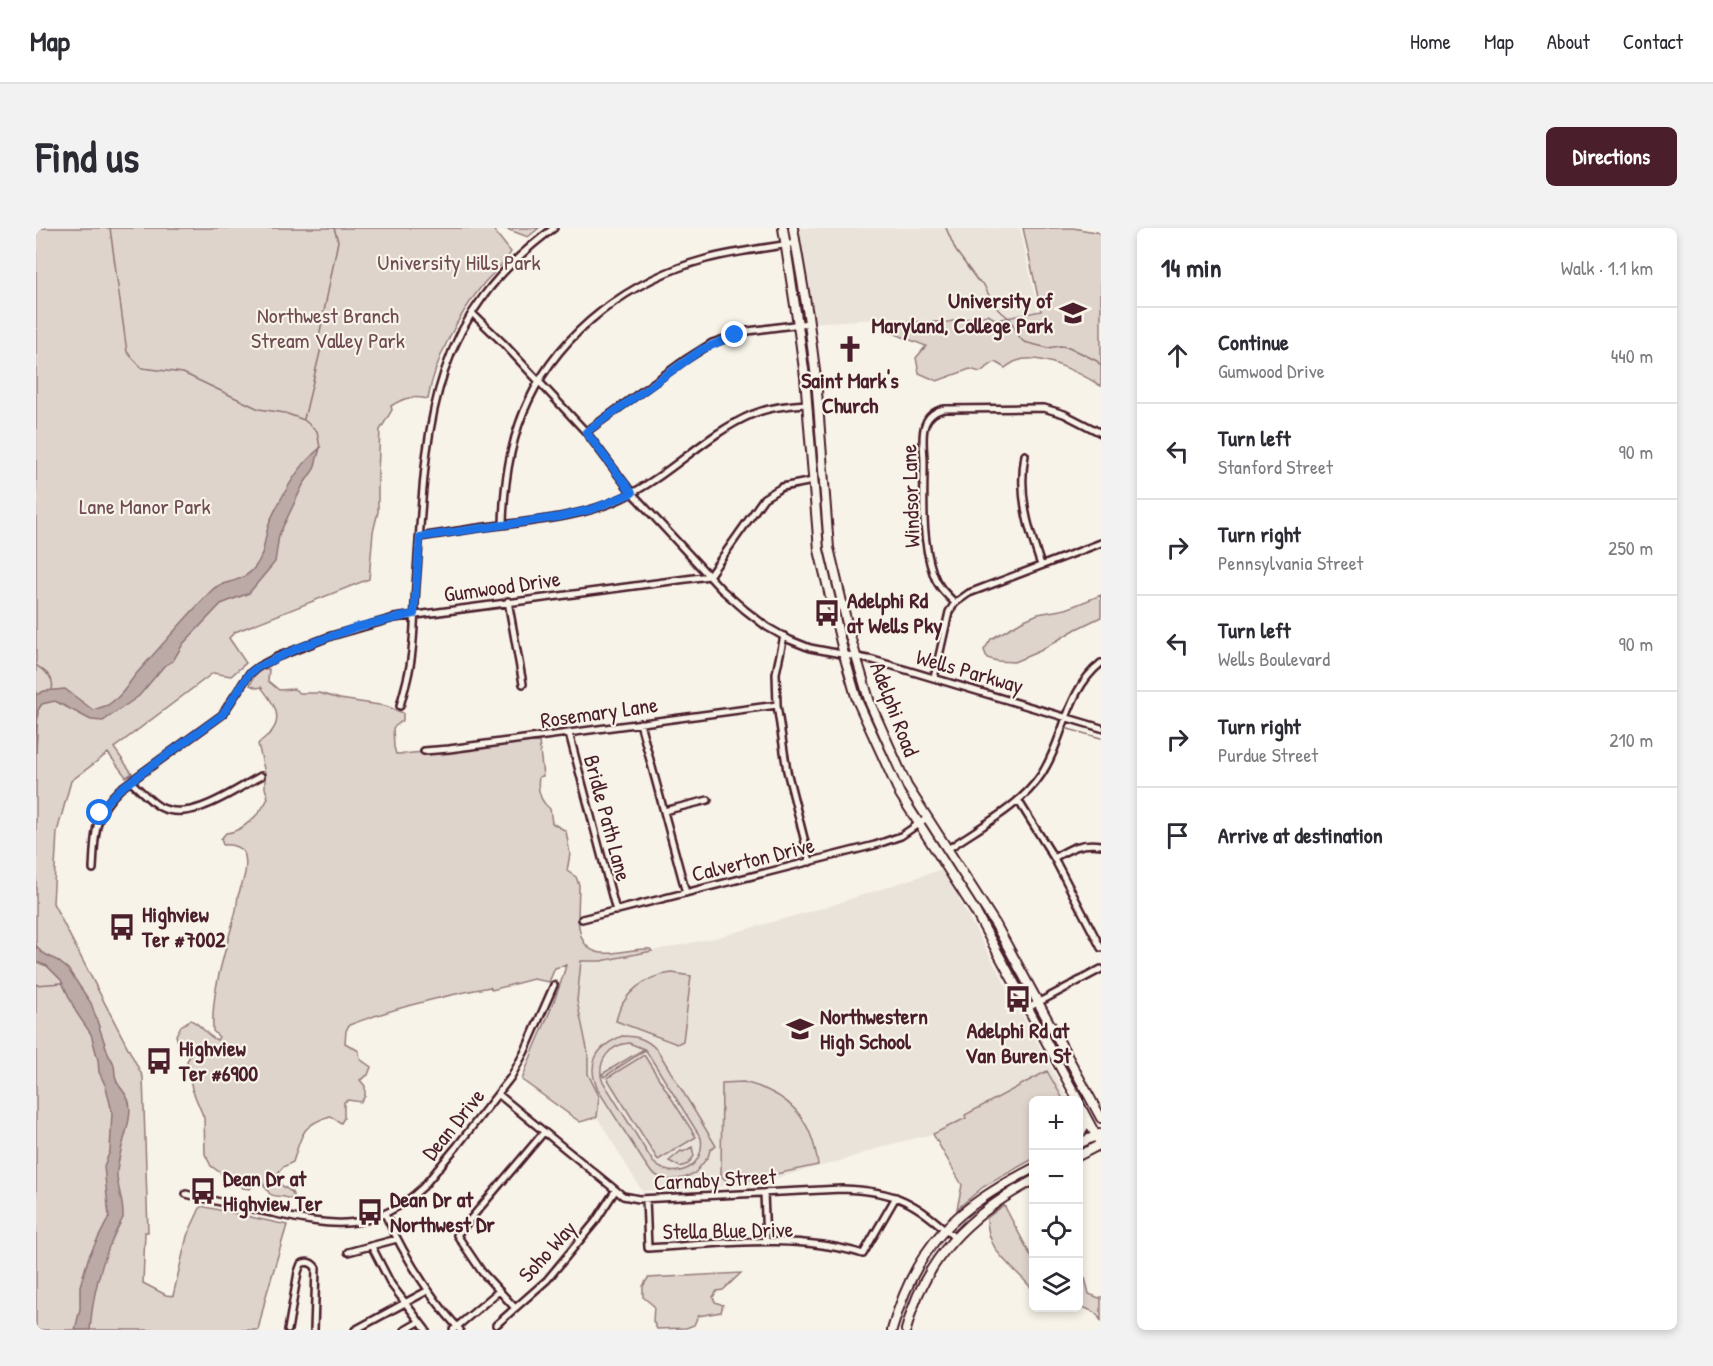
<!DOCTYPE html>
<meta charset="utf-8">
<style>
:root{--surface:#fff;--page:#f2f2f3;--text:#2b2b33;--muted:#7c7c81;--line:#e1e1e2;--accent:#4a1f2b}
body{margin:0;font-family:"Patrick Hand",sans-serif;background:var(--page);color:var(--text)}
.controls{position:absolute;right:18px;bottom:18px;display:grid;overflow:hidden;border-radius:9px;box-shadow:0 3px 9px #0003}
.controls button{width:54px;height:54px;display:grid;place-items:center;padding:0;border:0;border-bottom:2px solid var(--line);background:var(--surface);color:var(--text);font:30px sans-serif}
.stop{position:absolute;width:18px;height:18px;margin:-14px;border:4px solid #1a73e8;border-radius:50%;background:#fff}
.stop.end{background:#1a73e8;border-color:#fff;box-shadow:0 2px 6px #0008}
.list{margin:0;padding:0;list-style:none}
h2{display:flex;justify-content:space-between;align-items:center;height:78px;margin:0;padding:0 24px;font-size:26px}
h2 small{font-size:20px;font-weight:400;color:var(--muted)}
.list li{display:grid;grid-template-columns:39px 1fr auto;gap:18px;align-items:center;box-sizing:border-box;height:96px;padding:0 24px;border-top:2px solid var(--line)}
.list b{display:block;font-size:22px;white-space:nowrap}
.list p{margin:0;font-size:20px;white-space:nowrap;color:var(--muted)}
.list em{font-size:20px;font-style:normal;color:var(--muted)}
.icon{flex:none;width:33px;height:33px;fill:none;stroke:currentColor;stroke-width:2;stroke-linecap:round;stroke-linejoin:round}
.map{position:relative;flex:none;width:1065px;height:1102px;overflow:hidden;border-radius:9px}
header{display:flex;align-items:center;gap:36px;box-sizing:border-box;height:84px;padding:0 30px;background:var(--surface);border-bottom:2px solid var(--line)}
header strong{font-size:28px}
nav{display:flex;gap:33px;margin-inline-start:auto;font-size:21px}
.intro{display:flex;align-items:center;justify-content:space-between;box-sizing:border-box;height:144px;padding:0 36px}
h1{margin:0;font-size:42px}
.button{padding:15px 27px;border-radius:9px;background:var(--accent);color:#fff;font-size:21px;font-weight:700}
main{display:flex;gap:36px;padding:0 36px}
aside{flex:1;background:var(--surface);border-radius:9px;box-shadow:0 3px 9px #0003}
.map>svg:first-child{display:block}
.built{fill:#eae3da}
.green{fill:#ded4cc;stroke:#947a7c;stroke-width:1.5;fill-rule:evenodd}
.water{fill:#bcaaa7;stroke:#8e7275;stroke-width:1.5}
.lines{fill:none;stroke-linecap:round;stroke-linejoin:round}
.stream{stroke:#8e7275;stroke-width:1.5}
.street-casing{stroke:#4a1f2b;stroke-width:10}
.secondary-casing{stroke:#4a1f2b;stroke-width:12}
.street{stroke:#f7f3e8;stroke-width:5}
.secondary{stroke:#f7f3e8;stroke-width:8}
.route{stroke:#1a73e8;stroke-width:8}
.labels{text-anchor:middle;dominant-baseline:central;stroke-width:4.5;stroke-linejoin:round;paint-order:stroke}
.park-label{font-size:22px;fill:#6f4c53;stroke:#f7f3e8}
.poi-label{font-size:22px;font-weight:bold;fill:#4a1f2b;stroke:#f7f3e8;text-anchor:start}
.street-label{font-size:22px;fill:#4a1f2b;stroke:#f7f3e8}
</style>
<header>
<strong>Map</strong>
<nav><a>Home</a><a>Map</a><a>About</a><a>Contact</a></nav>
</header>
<div class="intro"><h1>Find us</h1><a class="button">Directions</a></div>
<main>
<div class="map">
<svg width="1065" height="1102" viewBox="0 0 1065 1102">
<rect width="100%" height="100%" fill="#f7f3e8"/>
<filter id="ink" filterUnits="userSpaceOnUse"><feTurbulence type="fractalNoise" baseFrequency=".0167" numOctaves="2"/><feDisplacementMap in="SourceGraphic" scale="12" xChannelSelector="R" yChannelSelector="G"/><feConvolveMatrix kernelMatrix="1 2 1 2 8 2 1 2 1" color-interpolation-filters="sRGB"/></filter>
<g filter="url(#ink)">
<path class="built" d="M759,0h225l20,94 -160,-3 -71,4z
M903,642l5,2 122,223 -3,4 -29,1 -98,31 -3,3 -45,11 -48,16 -91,24 -107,6 -45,-74 -26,-55 10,-102 20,1 114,-23 111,-31z"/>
<path class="green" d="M0,0h456l19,24c-6,11 -18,21 -27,31 -26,33 -49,75 -56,116 -16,-3 -23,-2 -37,7l1,4 -12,20 -2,42v40l-5,20 -4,47 -134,53 -6,6 17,25 -15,13 -18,-3 -99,75 18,25 -6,4 -18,-24 -37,28 -14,51 -4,71 90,174 5,155h-3l-2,51 23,12 7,1 14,-60 14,-30 86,19 -21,71 -8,34h-222z
M468,0h35l-11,9z
M987,0h50l28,5v153c-19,-12 -61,-34 -84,-25 -4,1 -8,4 -12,7l-10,-6 -15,10 -10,-3 -33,12 -18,-8 -3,-15 10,-12 -41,-16 -1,-9 63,1 41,-7 9,5 44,-9z
M1065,367v22l-25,12 -36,22 -26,11 -17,-1 -10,-3 -3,-8 7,-11 31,-18 16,-7 28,-5z
M227,441h6l-1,12 11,9 15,-1 6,4h19l21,6 46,7 17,7v7l-10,8 1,19 2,7c48,-2 95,-12 143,-12l4,34 -4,1c-2,12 1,24 11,32l2,14 14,8 4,23 -3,17 9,6 3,8c0,27 -9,73 33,68 13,-1 25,-5 38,-4l2,2 -51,10h-20l-4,40 11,52v21l11,22 -2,21 -17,5 -58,-42c13,-39 34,-75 44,-115l-11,3 -6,14 -16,-3 -41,11 -2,-3c-47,9 -96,21 -141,38l-3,6 -1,12 14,8 1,8 11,8 -3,8 -8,5 5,6v10l-4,6 -13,-2 -4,2v16l-3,5 -11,-7c-30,10 -28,19 -37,46l-10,5 -5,6 3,12 11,7 2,6 -4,1c-6,-4 -14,-1 -20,-5 -3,-3 -5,-9 -9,-13l-7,2 -4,6 -7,-1 -7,-8 -7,-1 -18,-13 -6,-12 -1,-36 -12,-29 -5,-28 3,-5 -10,-6 -4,-15 5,-9 9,-6c12,4 15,15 27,20l2,-3 -6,-6c-2,-41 12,-77 22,-117 2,-6 2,-12 3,-18 4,-13 10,-25 7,-40 -2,-9 -14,-12 -22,-11l-2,-6 5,-6c17,-1 36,-21 42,-35l-3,-10v-15l-7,-29c4,-5 10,-8 14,-13 12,-16 -1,-31 -11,-44l-4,1 -7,-3 6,-12z
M636,745l19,3 -8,65 -6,3 -61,-23c6,-28 29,-45 56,-48z
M586,808c16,0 25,3 36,15l58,95 -6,4 -2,7 -13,16 -11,5 -14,2 -11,-3 -8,-5 -7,-10 -46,-72c-12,-27 -2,-43 24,-54zM593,815l15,6 -42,25 2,3 41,-27 2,2 54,86c5,29 -27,45 -48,24l-51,-82c-5,-19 7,-35 27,-37z
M608,827l52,82 -38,23 -51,-82z
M1011,843l16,28 5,-1 1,2h-35l-1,59 -50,28 -26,22 5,-24 -29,-51 33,-16 -1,-3z
M707,854c46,11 69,36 75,83l-88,19 -9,-8 1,-93z
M656,919l2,9 -6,8 -8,3 -11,-6 12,-10 2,1z
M968,977l29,55v30c-20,-25 -46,-36 -46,-72z
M705,1045l-18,17 -6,1 -4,6 2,5 8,3 -2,7 -23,4 -4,9 -8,3 -29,1 -4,-8 1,-15 -11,-9v-11l5,-8z
M1043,1050h6l4,16 10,4 2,-1v24l-5,-8 -15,-7 -2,1z"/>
<path class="water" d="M284,220l-6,21 -11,16 -24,50 -4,27 -26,31 -28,11 -38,40 -10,17 -9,5 -25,30 -36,25 -12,-1 -36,-19 -13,3 -4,6 -2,43v-58l8,-4 21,-2 28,21 15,-5 9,-7c9,-8 13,-17 20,-25 25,-28 49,-56 74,-82 11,-12 30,-6 44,-24 10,-12 9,-29 14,-43 3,-9 8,-17 12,-25 11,-20 21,-36 39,-51z
M0,717l5,7 17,9 10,8 23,34 18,53c9,10 3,16 8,26 3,6 10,12 12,20 5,19 -13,52 -12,74 1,14 7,28 6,42 -20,35 -30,71 -33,112h-15l5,-21v-23l9,-30 20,-39 -5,-51 6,-15 2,-39 -6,-25 -7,-15 -1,-12 -7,-26 -15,-22 -15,-32 -14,-14 -11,-4z"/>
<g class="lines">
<path class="stream" d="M74,0l17,124 15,16 41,5 76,36 26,4 19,7 13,11 3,17
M910,0l10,23 21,29 7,5 10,21 16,13 10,19 4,4 24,6 12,-2 9,1 28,14 4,5
M268,191l17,-71 -3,-6 20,-101 -4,-13
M0,437c9,7 19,12 16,24
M1032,501l33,9
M0,757l26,-2"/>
<defs>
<path id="street" d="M436,85l31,30 83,89 46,61 89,96 24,21 22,17 23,13 20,8 63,12 228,68
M550,204l99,-72 27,-17 36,-12 61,-8
M989,227c-7,39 3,73 16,110
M467,296c1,-42 7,-85 26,-124 33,-70 103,-121 177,-141 30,-8 60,-11 90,-16
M384,309c27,-4 54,-9 82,-12 40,-5 82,-9 120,-27 47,-21 83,-64 131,-84 17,-7 36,-9 54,-10
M673,348l55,-78 18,-11 31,-6
M472,373l15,83
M919,375c-9,-9 -18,-17 -22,-30 -12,-35 -9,-74 -9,-111 0,-11 -3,-26 1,-37 3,-9 11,-15 20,-16l99,-1 20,6 37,19
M748,408l-8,37 1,32 10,66 23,91
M898,450l15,-66 6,-9 14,-10 132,-50
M364,478c3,-12 7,-24 9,-35 6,-28 5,-58 7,-86 11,-148 6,-261 138,-357
M604,495l46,170
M533,505l47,178
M388,523l25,-2 328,-44
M95,554c9,8 19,19 29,25 31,16 74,-17 101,-31
M982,572l36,58 47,90
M628,583l44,-11
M912,621c30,-21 73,-43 93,-74 24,-36 24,-83 60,-112
M1018,630c16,-10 28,-16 47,-13
M57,641c2,-34 0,-55 27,-80l102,-74 27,-41 9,-7 19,-10 54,-21 63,-18 315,-42
M546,691l293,-74 26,-9 26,-18
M992,780l73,-39
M462,866l125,102 16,3 203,-10c56,2 72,13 113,49
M728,965l2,48
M150,966c28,7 57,13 86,19 60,14 103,20 151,-26l34,-41 54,-69 14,-26 29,-66
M610,971l2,49c71,-4 146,-15 215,6l33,-57
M349,986c20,43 43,81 75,116
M336,1019l19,37 35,46
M312,1024l49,-13
M479,1080l-33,-36 -25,-37 87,-103
M460,1097l51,-45 48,-58 20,-31
M252,1102l10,-58 3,-8c6,-3 11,-2 15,4l-2,62
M319,1102l72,-39
M369,1102l14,-8
M417,1102l46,-39"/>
<path id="secondary" d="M747,0l15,97 7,52 14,173 25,105 13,45 43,94 75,117 103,189
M757,0l15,87 8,63 13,170 21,88 20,67 37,83 89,139 105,193
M1042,874l23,43
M1042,911l6,-13v-11
M1042,916l22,-10
M1042,928l23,-12
M856,1102c24,-86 64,-122 142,-162
M870,1102c18,-72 64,-116 128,-150"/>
</defs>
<use href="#street" class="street-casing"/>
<use href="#secondary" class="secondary-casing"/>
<use href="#street" class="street"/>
<use href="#secondary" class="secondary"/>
</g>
</g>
<g class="lines" filter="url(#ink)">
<path class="route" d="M64,585l6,-10 14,-14 102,-74 27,-41 9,-7 40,-19 59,-21 57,-13 6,-77 139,-20 34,-8 39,-16 -46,-61 115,-82 34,-15"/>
</g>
<defs>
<symbol id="university-bare" viewBox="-9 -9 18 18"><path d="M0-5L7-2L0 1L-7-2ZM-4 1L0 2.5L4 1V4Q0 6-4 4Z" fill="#4a1f2b" stroke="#f7f3e8" stroke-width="2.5" paint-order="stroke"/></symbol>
<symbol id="church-bare" viewBox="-9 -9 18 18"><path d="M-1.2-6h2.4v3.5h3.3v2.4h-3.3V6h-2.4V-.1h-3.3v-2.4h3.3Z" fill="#4a1f2b" stroke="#f7f3e8" stroke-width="2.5" paint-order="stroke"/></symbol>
<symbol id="bus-bare" viewBox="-9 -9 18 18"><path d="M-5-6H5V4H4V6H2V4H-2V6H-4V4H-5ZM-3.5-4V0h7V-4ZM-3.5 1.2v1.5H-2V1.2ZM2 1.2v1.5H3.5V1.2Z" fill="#4a1f2b" stroke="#f7f3e8" stroke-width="2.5" paint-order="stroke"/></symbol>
<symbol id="school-bare" viewBox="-9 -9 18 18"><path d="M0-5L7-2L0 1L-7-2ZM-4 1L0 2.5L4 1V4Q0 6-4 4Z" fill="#4a1f2b" stroke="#f7f3e8" stroke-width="2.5" paint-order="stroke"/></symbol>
</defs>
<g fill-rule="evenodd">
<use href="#university-bare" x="1018" y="66" width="38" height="38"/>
<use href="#church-bare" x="795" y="102" width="38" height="38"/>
<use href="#bus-bare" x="772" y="366" width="38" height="38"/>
<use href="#bus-bare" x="67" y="680" width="38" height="38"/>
<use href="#bus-bare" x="963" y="752" width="38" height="38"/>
<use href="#school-bare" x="745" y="782" width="38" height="38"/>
<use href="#bus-bare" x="104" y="814" width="38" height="38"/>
<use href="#bus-bare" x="148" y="944" width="38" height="38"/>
<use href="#bus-bare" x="315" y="965" width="38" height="38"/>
</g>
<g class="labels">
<g class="park-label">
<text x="423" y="34">University Hills Park</text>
<text x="292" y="87">Northwest Branch<tspan x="292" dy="25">Stream Valley Park</tspan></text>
<text x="109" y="278">Lane Manor Park</text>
</g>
<g class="poi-label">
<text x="1017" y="72" text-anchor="end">University of<tspan x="1017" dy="25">Maryland, College Park</tspan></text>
<text x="814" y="152" text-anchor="middle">Saint Mark's<tspan x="814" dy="25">Church</tspan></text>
<text x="811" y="372">Adelphi Rd<tspan x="811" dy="25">at Wells Pky</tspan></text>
<text x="106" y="686">Highview<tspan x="106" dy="25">Ter #7002</tspan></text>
<text x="784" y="788">Northwestern<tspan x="784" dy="25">High School</tspan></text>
<text x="982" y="802" text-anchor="middle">Adelphi Rd at<tspan x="982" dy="25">Van Buren St</tspan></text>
<text x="143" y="820">Highview<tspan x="143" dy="25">Ter #6900</tspan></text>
<text x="187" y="950">Dean Dr at<tspan x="187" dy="25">Highview Ter</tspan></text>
<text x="354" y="971">Dean Dr at<tspan x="354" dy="25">Northwest Dr</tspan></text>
</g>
<g class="street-label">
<text transform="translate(874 268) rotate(-92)">Windsor Lane</text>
<text transform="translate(466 358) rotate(-8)">Gumwood Drive</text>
<text transform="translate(934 443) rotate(16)">Wells Parkway</text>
<text transform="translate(859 481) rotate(69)">Adelphi Road</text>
<text transform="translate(563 484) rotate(-8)">Rosemary Lane</text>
<text transform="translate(572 590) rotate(75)">Bridle Path Lane</text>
<text transform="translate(717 631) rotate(-14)">Calverton Drive</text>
<text transform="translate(417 896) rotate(-51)">Dean Drive</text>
<text transform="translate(679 951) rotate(-3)">Carnaby Street</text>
<text transform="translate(692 1002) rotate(-1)">Stella Blue Drive</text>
<text transform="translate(511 1023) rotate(-48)">Soho Way</text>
</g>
</g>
</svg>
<div class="controls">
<button>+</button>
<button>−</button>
<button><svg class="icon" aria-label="locate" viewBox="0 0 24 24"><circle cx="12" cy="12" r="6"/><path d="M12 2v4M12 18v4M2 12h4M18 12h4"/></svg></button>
<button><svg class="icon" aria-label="layers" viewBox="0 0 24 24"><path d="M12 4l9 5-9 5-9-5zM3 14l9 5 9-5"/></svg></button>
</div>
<div class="stop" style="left:64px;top:585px"></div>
<div class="stop end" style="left:699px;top:107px"></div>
</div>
<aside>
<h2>14 min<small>Walk · 1.1 km</small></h2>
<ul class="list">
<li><svg class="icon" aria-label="ahead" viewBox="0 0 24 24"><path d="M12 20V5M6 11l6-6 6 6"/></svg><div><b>Continue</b><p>Gumwood Drive</p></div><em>440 m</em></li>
<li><svg class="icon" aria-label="left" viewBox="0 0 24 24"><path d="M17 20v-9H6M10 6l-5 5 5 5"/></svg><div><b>Turn left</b><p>Stanford Street</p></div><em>90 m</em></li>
<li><svg class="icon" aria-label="right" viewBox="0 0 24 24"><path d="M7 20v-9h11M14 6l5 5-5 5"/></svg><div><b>Turn right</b><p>Pennsylvania Street</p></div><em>250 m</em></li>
<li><svg class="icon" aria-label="left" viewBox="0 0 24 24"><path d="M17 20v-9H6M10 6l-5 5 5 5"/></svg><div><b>Turn left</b><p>Wells Boulevard</p></div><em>90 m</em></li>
<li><svg class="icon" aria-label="right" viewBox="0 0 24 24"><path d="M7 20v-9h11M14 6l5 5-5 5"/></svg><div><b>Turn right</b><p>Purdue Street</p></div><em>210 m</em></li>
<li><svg class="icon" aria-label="arrive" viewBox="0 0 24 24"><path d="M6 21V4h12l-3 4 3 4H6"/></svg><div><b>Arrive at destination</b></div></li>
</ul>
</aside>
</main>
